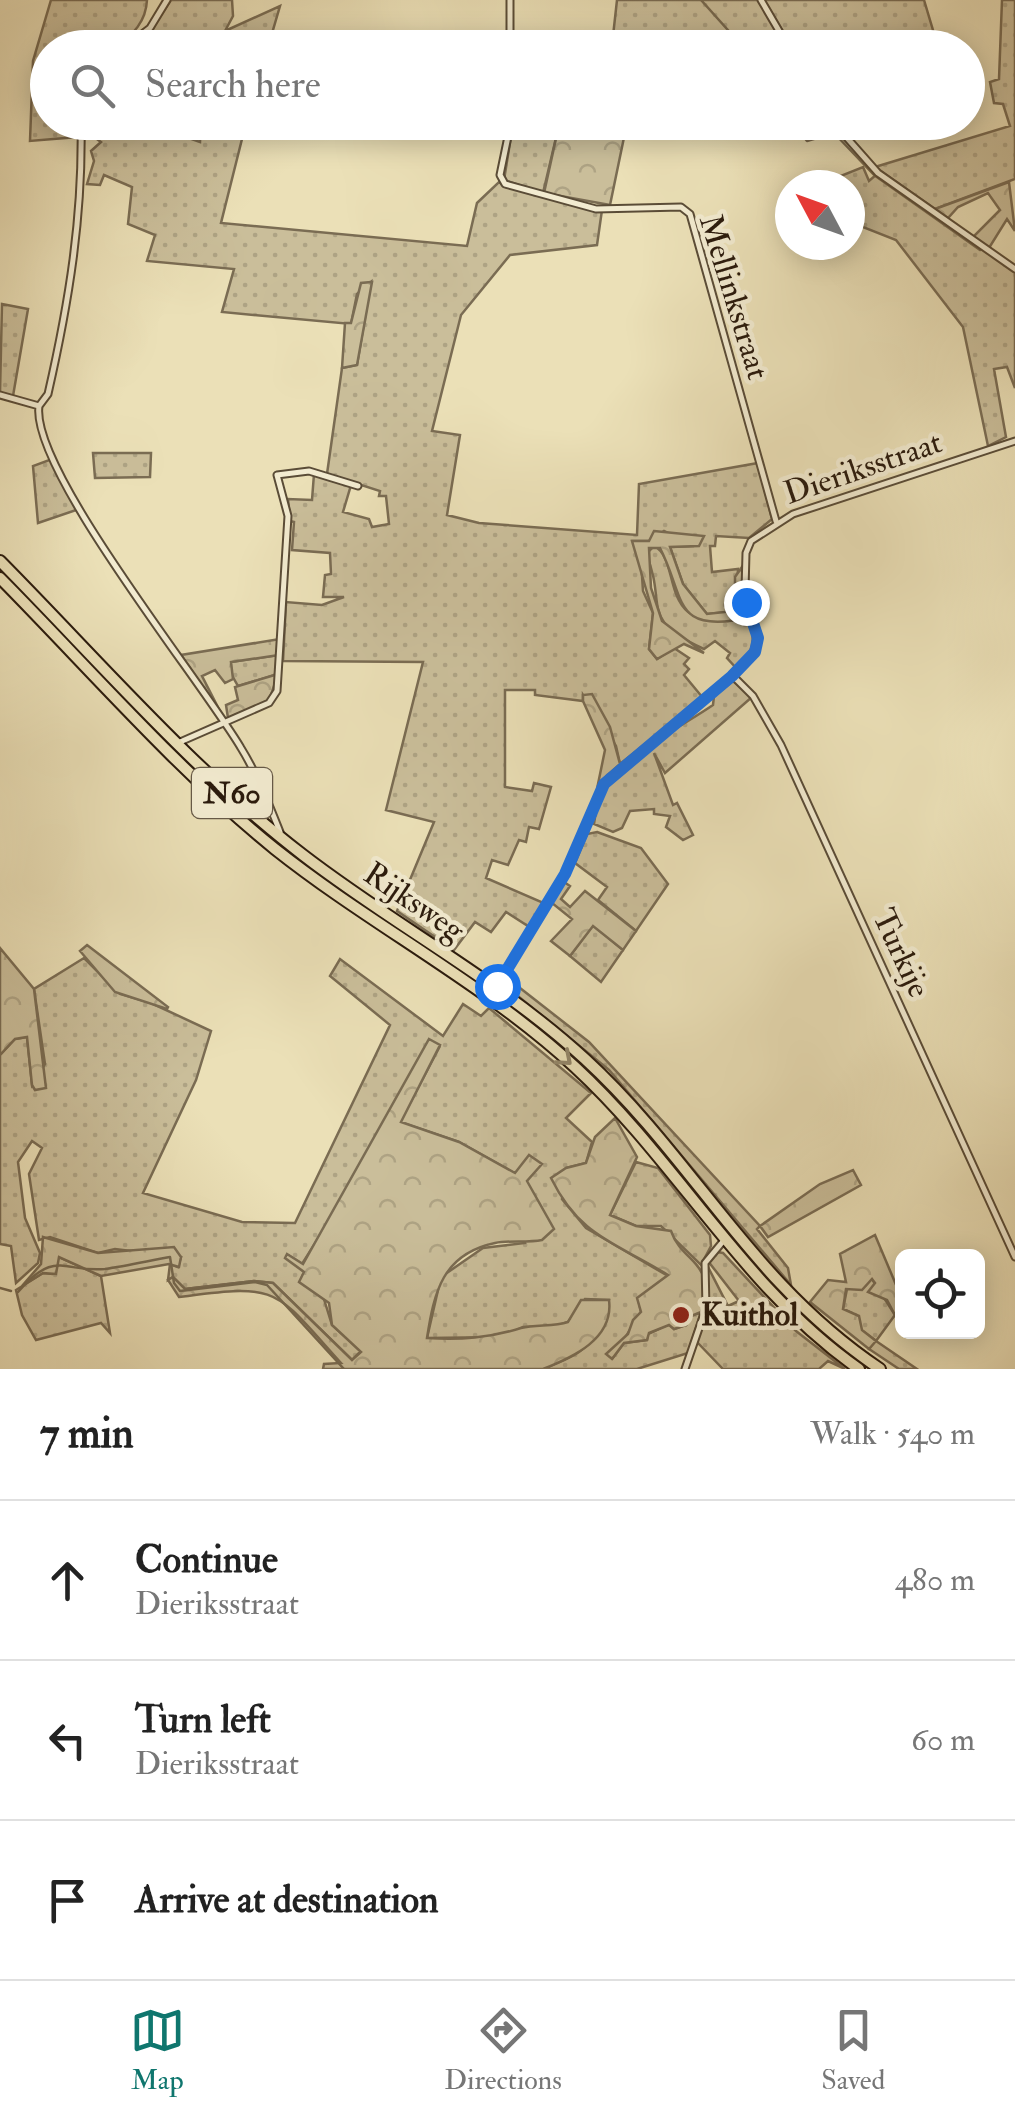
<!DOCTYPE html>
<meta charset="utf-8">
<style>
:root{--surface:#fff;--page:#f2f2f2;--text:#222;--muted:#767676;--line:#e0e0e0;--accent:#0f766e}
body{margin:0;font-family:"IM FELL Double Pica",serif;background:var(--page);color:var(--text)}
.controls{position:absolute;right:30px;bottom:30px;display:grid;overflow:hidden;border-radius:15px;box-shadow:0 5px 25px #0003}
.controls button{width:90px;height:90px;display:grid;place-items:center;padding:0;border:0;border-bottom:2px solid var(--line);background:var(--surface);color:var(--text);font:50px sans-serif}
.compass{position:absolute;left:775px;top:170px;width:90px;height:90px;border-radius:50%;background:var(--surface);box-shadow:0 5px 25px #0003;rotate:311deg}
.stop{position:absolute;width:30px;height:30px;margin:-22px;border:8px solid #1a73e8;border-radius:50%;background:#fff}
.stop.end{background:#1a73e8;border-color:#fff;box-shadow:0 2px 10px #0008}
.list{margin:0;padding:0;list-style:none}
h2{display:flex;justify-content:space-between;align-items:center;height:130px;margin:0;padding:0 40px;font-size:42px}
h2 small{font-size:32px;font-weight:400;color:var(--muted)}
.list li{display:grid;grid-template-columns:65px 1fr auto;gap:30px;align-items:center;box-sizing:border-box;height:160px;padding:0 40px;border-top:2px solid var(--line)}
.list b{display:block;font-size:38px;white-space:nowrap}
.list p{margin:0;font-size:32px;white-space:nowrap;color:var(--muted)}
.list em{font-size:32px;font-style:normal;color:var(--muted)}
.icon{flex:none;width:55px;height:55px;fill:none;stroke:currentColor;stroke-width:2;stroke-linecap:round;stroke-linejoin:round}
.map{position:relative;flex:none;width:1015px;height:1369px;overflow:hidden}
.search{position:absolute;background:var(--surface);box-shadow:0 5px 25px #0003;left:30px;right:30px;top:30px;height:110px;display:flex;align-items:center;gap:25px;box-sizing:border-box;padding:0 35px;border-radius:55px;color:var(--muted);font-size:38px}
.sheet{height:610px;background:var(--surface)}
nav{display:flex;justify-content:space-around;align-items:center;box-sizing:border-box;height:140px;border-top:2px solid var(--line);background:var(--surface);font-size:28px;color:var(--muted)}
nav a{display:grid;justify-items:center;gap:5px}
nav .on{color:var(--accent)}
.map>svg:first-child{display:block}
.grass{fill:url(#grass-dots);stroke:#7a6c53;stroke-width:2.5}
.forest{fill:url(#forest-crowns);stroke:#7a6c53;stroke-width:2.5}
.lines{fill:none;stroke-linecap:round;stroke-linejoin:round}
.stream{stroke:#766950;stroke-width:2.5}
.street-casing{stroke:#5a4c37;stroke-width:9}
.highway-casing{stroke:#2a1a0c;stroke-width:14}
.street{stroke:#f2ebd0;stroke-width:5}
.highway{stroke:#ebe0b7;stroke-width:10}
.oneway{stroke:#94876a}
.route{stroke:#1a73e8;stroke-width:12}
.poi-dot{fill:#8f2418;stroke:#f2ebd0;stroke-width:4}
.labels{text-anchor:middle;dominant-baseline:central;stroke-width:9;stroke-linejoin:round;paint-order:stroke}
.shield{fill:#f2ebd0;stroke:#665947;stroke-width:2.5}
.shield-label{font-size:30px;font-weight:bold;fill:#2a1a0c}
.street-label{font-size:32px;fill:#2a1a0c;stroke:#f2ebd0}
.poi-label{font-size:32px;font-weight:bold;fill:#2a1a0c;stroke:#f2ebd0;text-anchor:start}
</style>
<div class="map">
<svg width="1015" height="1369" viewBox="0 0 1015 1369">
<defs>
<pattern id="grass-dots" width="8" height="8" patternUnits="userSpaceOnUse" patternTransform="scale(2.5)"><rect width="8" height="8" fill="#cabe9a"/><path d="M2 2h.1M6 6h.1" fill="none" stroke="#aea384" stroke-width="1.8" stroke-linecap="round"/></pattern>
<pattern id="forest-crowns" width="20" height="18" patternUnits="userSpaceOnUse" patternTransform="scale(2.5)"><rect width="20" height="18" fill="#cabe9a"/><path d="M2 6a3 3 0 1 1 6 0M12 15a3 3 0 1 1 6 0" fill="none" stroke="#aea384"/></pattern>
</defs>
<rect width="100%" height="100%" fill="#ebe0b7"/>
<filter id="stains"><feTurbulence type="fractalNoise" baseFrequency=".002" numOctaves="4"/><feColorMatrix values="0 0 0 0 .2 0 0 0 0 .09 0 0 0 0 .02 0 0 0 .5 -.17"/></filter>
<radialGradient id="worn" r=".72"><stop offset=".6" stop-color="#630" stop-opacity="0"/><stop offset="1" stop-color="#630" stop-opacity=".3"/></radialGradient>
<path class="grass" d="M51,0h96c-1,22 -14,34 -30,47l-69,1v74l29,1v14l-47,4 3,-80z
M171,0h61l1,16 -8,15 55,-25 -12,41 -140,1 16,-7z
M617,0h142l27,47h-39l-8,-13h-19v7l-65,5 -4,-12h-7l-2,13 -30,-2z
M764,0h160l14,47h-146z
M1002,0h13v179l-80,30 -60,-42 135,-41 -7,-22 -9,-1 -4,-21 9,-3z
M89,123h57l54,19 1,-19h45l-25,100 246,23 10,-43 22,-21 7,5 96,23 -5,35 -87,10 -49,60 -29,116 28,4 -13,80 32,8 158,12 2,-51 119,-21 14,56 -23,19 -33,-2 -1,10h-5l2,26 26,-3 -2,42 -29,3 -24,-30 -13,-37 24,-1 -30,-15 -15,10h-16l8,20 2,30 10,22 -4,36 8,10 17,-11 15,10 -5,6 5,5 -5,6 19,23 -83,66 -4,-18 -33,-51v6l-48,-6v-5h-30v97l27,4 2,-8 17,4 -12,42 -10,-2 -3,15 -7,-2 -11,25 -16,-5 -6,18 60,26 -15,24 -25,-16 -15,20 -16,-10 -21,28 -57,-39 37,-89 -48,-12 37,-148 -140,-1 3,-59 36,3 22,-8h-21l2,-22 6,-1 -1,-21 -38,-3 2,-28 -4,-1 -2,-22 24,1 2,-26 37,11 -8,27 26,7 3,8 17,-3 -3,-28h-7l1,-5 -53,-17 15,-106 15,-3 14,-83 -14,12 -6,30 -129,-12 12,-43 -87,-8 8,-26 -27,-11 4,-37 -28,-12 -4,10 -13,-1 7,-23 -3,-10 10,-9 -11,-8z
M559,125l-16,68 -39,-13 8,-50z
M863,167l6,14 8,-7 138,97v117l-8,-21 -13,2 12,68 -18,9 -25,-119 -67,-87 -46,-18v-37h-11l-1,-8z
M2,304l26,5 -15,87 -13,-3z
M93,453h58l-1,24 -55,1z
M52,459l27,50 -41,14 -5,-57z
M654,546c31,16 -2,92 94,72 9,24 5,33 -11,51l-10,-11 3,-5 -15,-12 -11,8c-67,-30 -36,-44 -58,-95z
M279,655l-1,19 -40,12 -9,-16 2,-8z
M733,681l19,16 -87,76 -11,-20 19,52 4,-2 16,32 -10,5 -17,-13 4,-11 -16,-2v-5l-24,2 -8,17 -9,4 -19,-8c6,-60 77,-90 119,-119l1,-9z
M597,832l44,16 27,36 -32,47 -38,-31 9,-13 -32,-24 12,-29z
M593,925l30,25 -22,32 -31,-26z
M84,958l36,36 31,9 60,28 -15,49 -53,113 99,29 53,1 95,-198 -60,-49 10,-17 103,77 20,-32 18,12 8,-8 102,85 -25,25 26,24 -6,21 -20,5 -4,31 24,29 82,48 -29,27 2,9 -29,47 12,-16 23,-3 1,-6 21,-10 5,5 12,-4 -1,-7 16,-6 -13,41 -51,16h-94c43,-17 53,-24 66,-69l-24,-1 -17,23 -12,4 -33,1 -20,10 -76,1 14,-61 42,-29 42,-5 -9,-69 -57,-32 -59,-20 40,-76 -138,218 -14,-9 16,17 -4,10 23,14 9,29 29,26 -9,9 -79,-77 -19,-2 -69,8 -12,-12 -5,3 2,-16 8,3 3,-10 -66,-8 -17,4 -48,-16 -11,3 -10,-66 13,-26 -10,-7 -14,21 7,56 15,35 -2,10 -22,20 -5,-37 -11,-2v-189l15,-16 12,-2 5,48 13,-21 -11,-75z
M506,977l83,65 171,184 -3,3 31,39 3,17 -182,-215 -101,-82z
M636,1162l22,6 52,67 1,11 -10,19 -40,-39h-25l-26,-11z
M717,1252l6,1 73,78 49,38 -17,-8 -9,8h-96l-26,-27 11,-38 -1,-39 21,41 11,-5 -31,-40z
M59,1257l42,19 9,57 -9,-10 -65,17 -14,-25 -6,-25 27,-17 9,1z
M872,1279l23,36 -19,26 41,28h-18l-30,-20 6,-9 -14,-10 -9,-17 -9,-4 4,-20z"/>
<path class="forest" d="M583,122l44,1 -17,82 -66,-12 15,-68z
M1009,182l6,49 -8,-12 -18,29 -16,-11 27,-27 -12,-17 -30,14 -10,11 -13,-9z
M372,282l-15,83 -15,3 3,-45h6l10,-40z
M654,531l50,5 -5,10 -29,1 13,37 24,30 28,-3v-34l7,-10 6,51c-77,16 -62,-20 -88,-70h-11l2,40 11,33 42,32 -20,-9 -27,15 -8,-10 4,-36 -21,-72h17z
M280,639l-1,16 -48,7 2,17 -8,4 -10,-13 -13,6 21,41 -42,-62z
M278,674l-9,27 -41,17 -2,-13 12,-5 -3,-13z
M592,694l18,33 10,37 -22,20 7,-34 -22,-49v-6z
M564,882l6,4 -9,13 9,8 15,-16 51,40 -13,19 -30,-24 -23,30 -19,-15 21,-22 -20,-16z
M87,945l81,62 -1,2 -52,-17 -35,-41z
M0,948l34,41 12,99 -11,2 -3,-5 -5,-48 -12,2 -15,16z
M429,1039l11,6 -39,77 58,20 56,31 14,-18 13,9 -15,17 27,48 -12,11c-15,3 -32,0 -47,3 -53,11 -61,50 -68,95 34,2 62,0 94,-10 15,-4 32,-1 47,-6l13,-22h28c5,39 -36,57 -66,69h-220l1,-5 17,-1c-67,-74 -60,-80 -162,-66l-11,-17 5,-3 12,12 69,-8 19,2 79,77 9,-8 -29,-27 -3,-22 -30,-21 5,-10 -19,-14 2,-4 16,10z
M615,1118l22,39 -27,58 26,11 35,5c12,34 46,29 30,81l-15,6v7l-12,4 -5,-4 -20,8 -2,7 -23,3 -12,16 -6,-5 22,-20 5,-14 8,-8 -4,-14 31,-23c-53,-33 -88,-38 -117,-97l15,-10 20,-5 9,-26z
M853,1170l8,15 -93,52 -8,-11 60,-42z
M875,1235l27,64 -7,16 -8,-15 -19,-8 7,-9 -3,-4 -10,11 -16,-1 -3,20 16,7 3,14 14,11 -7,8 -59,-47 18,-22 18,2 -6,-28z
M43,1237l55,16 76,-6 7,10 -2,10 -10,-3 -68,12 -42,-19 -3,17 -13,-1 -21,13 19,-22z"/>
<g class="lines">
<path class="stream" d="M701,0l43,48
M792,122l15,19 27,-8 40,42 106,75
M0,1288l11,3
M18,1292c38,-44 45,-19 87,-23 21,-3 43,-8 65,-12l4,26 6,8 75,-9 12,3 77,84"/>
<defs>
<path id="street" d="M510,0v48
M761,0l28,48
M124,48l26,-20 17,-28
M511,122l-11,53 5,9 91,25 85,-2 9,7 86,307
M833,122l45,51 137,96
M0,395l39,11 9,-12c21,-92 35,-178 33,-272
M39,406c-9,64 164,277 202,342 16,26 28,56 39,84
M733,676l20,20 28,49 234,512
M180,742l89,-39 8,-12 11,-175 -11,-41 32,-4 49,15
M495,988l70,-114 39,-91 129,-107 22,-24 2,-14 -12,-48 1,-37 5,-12 42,-27 222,-73
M685,1369l21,-61 -1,-45 20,-24"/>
<path id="highway" d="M0,561c98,99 192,209 303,294 92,71 196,125 282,204 110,101 165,223 295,310
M0,578c90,91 176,191 275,271 97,77 209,134 300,218 103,95 168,221 284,302"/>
</defs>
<use href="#street" class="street-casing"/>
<use href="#highway" class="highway-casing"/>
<use href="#street" class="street"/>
<use href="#highway" class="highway"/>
</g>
<defs><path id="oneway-chevron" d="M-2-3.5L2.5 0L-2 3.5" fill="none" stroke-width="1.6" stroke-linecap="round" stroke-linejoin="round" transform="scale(2.5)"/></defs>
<use class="oneway" href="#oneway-chevron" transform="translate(565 1059) rotate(41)"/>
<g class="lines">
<path class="route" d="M497,986l68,-112 39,-90 128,-108 23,-24 3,-14 -12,-36"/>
</g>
<circle class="poi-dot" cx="681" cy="1315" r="10"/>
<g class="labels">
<rect class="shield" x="192" y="768" width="80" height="50" rx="8"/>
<g class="shield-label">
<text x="232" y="793">N60</text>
</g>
<g class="street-label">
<text transform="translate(734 297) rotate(73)">Mellinkstraat</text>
<text transform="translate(863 468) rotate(-19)">Dieriksstraat</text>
<text transform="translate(414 902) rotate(34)">Rijksweg</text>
<text transform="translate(901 953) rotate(65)">Turkije</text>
</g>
<g class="poi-label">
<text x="701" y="1315">Kuithol</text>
</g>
</g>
<rect width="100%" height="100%" filter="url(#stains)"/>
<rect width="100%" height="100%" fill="url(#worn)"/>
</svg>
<div class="controls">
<button><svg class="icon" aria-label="locate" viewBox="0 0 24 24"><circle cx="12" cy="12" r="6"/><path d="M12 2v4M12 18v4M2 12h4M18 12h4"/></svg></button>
</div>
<svg class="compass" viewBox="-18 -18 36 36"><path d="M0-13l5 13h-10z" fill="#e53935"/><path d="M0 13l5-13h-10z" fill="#767676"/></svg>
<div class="stop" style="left:497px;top:986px"></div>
<div class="stop end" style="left:746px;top:602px"></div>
<div class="search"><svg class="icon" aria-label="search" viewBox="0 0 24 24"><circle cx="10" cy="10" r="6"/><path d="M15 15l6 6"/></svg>Search here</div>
</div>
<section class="sheet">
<h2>7 min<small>Walk · 540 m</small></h2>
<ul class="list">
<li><svg class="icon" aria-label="ahead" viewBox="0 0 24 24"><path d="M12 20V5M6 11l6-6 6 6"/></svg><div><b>Continue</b><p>Dieriksstraat</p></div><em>480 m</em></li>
<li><svg class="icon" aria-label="left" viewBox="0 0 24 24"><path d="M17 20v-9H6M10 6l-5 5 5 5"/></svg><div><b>Turn left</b><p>Dieriksstraat</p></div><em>60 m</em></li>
<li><svg class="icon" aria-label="arrive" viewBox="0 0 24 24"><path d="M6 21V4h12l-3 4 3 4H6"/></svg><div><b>Arrive at destination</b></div></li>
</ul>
</section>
<nav>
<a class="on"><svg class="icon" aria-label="map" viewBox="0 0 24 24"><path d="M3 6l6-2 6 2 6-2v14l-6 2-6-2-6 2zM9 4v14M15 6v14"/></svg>Map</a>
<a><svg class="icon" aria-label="directions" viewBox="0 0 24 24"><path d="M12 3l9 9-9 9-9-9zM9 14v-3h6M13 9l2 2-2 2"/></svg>Directions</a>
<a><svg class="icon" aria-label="saved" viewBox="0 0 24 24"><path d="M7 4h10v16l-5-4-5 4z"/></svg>Saved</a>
</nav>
